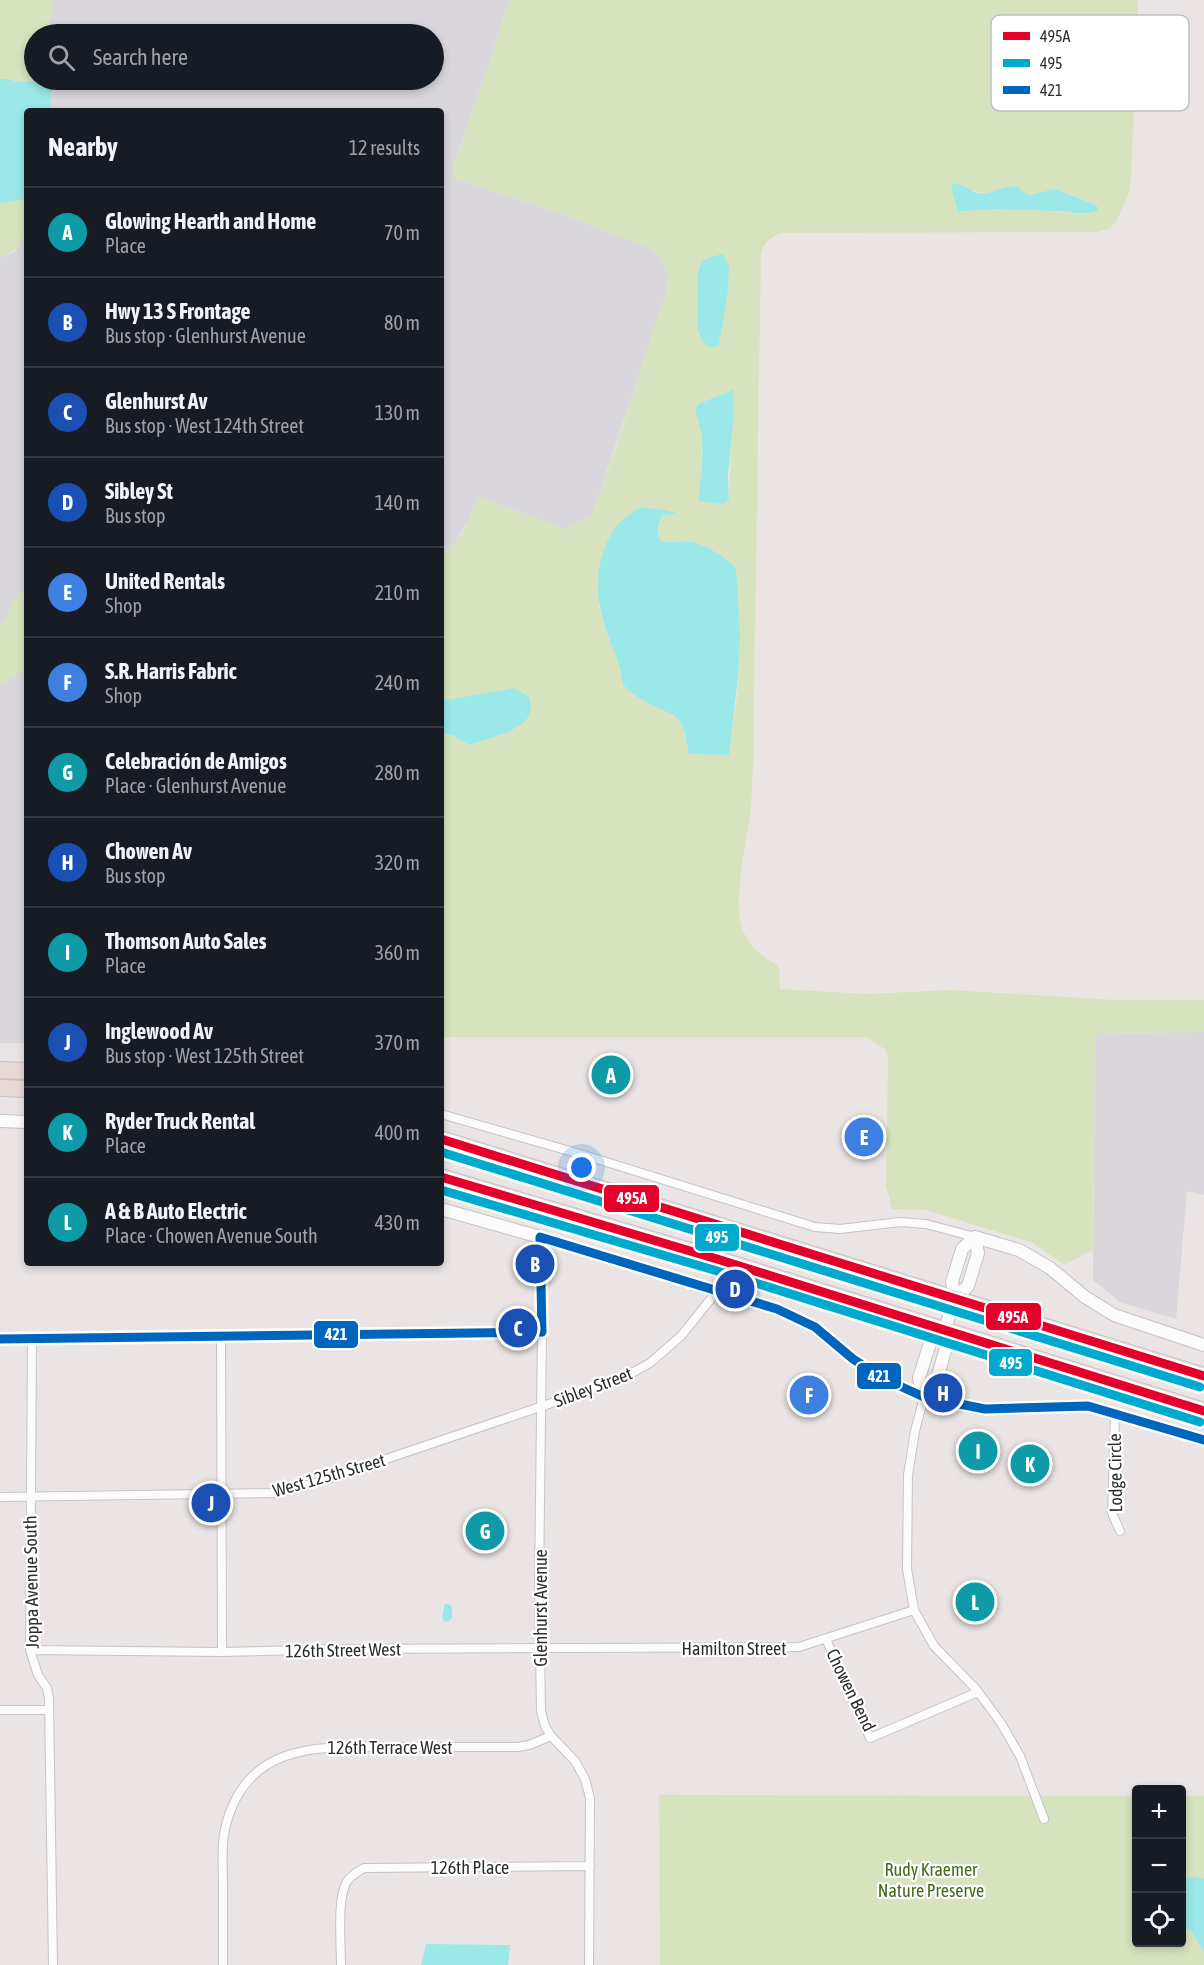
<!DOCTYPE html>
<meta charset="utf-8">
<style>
:root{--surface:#171b24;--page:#20242c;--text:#f1f3f6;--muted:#9ea1a6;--line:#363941;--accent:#1a73e8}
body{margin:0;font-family:"Asap Condensed",sans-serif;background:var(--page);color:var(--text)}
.controls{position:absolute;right:18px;bottom:18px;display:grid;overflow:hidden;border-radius:6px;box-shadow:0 3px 9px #0003}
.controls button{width:54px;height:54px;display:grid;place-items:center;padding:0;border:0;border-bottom:2px solid var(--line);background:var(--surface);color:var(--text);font:30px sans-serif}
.you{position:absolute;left:582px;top:1168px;width:21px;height:21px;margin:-15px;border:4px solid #fff;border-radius:50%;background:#1a73e8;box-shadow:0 0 0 9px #1a73e833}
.badge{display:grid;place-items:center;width:39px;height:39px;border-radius:50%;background:var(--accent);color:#fff;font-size:20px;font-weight:700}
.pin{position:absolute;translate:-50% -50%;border:3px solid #fff;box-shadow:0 2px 6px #0006}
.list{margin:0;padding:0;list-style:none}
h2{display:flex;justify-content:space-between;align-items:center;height:78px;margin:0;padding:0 24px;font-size:26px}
h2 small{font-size:20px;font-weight:400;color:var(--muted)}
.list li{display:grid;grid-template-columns:39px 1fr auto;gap:18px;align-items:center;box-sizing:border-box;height:90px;padding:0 24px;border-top:2px solid var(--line)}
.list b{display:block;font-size:22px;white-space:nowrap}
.list p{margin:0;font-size:20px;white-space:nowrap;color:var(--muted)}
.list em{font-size:20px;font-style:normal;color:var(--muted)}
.icon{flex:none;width:33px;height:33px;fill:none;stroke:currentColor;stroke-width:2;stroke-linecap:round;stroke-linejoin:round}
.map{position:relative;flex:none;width:1204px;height:1965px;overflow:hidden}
.search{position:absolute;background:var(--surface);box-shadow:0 3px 9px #0003;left:24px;top:24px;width:420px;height:66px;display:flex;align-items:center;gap:15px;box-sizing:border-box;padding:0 21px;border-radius:33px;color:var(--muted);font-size:22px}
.panel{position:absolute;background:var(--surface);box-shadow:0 3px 9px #0003;left:24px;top:108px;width:420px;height:1158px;border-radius:6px}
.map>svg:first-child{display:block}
.industrial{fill:#d9d7db}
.green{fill:#d7e3bf;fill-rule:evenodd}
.water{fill:#9be8e8}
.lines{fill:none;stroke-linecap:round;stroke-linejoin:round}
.street-casing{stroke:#c5c3c4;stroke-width:10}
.secondary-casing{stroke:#c5c3c4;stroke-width:14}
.highway-casing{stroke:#c6c3c3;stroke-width:18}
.street{stroke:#fcfbfb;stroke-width:8}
.secondary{stroke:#fcfbfb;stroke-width:12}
.highway{stroke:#e9d9d6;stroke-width:16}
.bus-1-casing{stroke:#fff;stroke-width:14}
.bus-2-casing{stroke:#fff;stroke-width:14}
.bus-3-casing{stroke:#fff;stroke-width:14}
.bus-1{stroke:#e4002b;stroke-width:9}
.bus-2{stroke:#00a9ce;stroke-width:9}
.bus-3{stroke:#0065bd;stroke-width:9}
.labels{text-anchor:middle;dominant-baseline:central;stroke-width:4.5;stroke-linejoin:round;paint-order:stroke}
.street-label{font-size:18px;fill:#2d2d2d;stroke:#fff}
.park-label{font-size:18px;fill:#42691e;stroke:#fff}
.key{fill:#fff;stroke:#c0c0c0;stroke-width:1.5}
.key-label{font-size:16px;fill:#2d2d2d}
.line-badge{stroke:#fff;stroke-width:2}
.badge-label{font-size:16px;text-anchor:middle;font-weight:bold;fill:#fff}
</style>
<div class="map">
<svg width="1204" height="1965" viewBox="0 0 1204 1965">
<rect width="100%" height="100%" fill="#eae5e4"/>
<path class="industrial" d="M53,0h456l-20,64 -36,102 2,13 90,29 105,40 11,9 7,17 -2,20 -74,222 -27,13 -87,-33 -10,26 -16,25 -11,5v-441h-390l-1,-31h384v-46h-386z
M27,235v808h-27v-785l15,-7z
M1204,1032v163l-17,-4 -11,128 -56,-17 -27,-22 2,-247z"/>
<path class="green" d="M0,0h53l-5,34h-14v46h5l-22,2 -8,-3h-9z
M509,0h629l-7,180 -3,16 -12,26 -7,7 -12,3 -316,1c-12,5 -17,9 -20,21l-8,512c-1,14 -1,28 -2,42 -4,28 -19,98 -8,123 8,17 20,27 36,35l1,23 87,5 83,-4 165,10h89v32l-109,1 -2,217 -29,15 -31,-22 -107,-33 -34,-1 -6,-23 2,-127 -2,-9 -20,-13h-425v-304l13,3 15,9 29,-9 29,-17 -31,-27 -55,9v-149c22,-9 29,-35 37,-56l87,33 27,-13 24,-69 50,-154c2,-22 2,-30 -16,-45l-105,-40 -90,-29 -2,-13 36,-102zM1008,187l11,2 10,6 26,-6 41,16 -13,9c-38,-4 -86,-7 -125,-2l15,-22 12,4zM702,262l25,19c1,12 -2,22 -4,34 -2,10 -1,19 -4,29l-9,3 -13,-19 1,-55zM733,391l-4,109 -5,4 -25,-4c3,-32 4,-63 -1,-96zM645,509h15l15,4 -13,3c-3,9 -6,16 -1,25l12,2 16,-1 48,52 3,39 -3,63 -8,59 -40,-1c-6,-45 -13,-35 -47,-54 -7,-4 -13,-10 -19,-15l-1,-16 -18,-44 -5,-20 1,-43z
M27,199c0,32 5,44 -27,59v-55z
M27,585v84l-27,16v-60l6,-7 6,-15z
M659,1795l477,1v146h46v-146h22v169h-544z"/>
<path class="water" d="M0,79h9l8,3 33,-2 1,31h-24v88l-27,4z
M953,184c14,0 15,7 26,9 13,3 25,-10 38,-6 4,2 7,6 12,8l26,-6 41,16 3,5c-14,6 -27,2 -42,1 -32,-1 -67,-3 -99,1l-7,-24z
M723,254l6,11 -1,25 -9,55 -9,3 -8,-8 -5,-12 1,-55 3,-11 9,-5z
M733,390v33l-5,51 1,26 -5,4 -25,-3c1,-31 9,-60 -4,-89l3,-8z
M640,508l20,1 17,4 -15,3c-4,9 -6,16 -1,25 10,2 19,0 29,1 19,3 32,14 46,26l4,65 -2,44 -9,78 -40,-1c-6,-45 -13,-35 -47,-54 -7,-4 -13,-10 -19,-15 -2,-23 -13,-41 -19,-62 -11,-33 -8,-75 17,-102 5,-5 13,-9 19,-13z
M514,688l15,9c2,7 3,17 -3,23 -12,13 -40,19 -57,25l-15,-9 -13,-3v-32z
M445,1604h4l3,4v10l-4,4 -4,-1 -2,-4z
M1198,1877l6,2v73l-12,-20 -10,-8v-46z
M426,1944l84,1 -2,20h-87z"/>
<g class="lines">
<defs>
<path id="street" d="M441,1114l146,42 228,71 25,2 60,-7 26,2 49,13
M540,1237l2,95 -3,253 2,126 4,15 6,10 24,25 10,18 5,19 -1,167
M221,1335l1,317
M0,1339l542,-7
M32,1339l-2,311 8,25 9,13 2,11 4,266
M924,1397l-9,34 -7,44 -1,94 7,41 20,36 42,43 25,34 19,33 24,63
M1115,1414l-3,99 8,18
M0,1497l278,-4 43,-12 296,-100 33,-18 31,-27 37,-46
M826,1639l44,99 108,-46
M30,1650l192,2 119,-3 458,-2 115,-37
M0,1710h49
M223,1965c0,-27 0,-55 0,-82 0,-18 -2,-37 2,-54 21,-90 98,-82 170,-82 41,0 82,0 123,0l11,-2 22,-9
M341,1965c0,-21 -4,-64 5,-82 4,-7 11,-11 18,-15l226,-2"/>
<path id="secondary" d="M0,1121l27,1
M441,1209l99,28 237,72 38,18 38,32 29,19 42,19 61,12 103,-3 116,34
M975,1237l44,13 31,18 35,29 29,18 90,30
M955,1298l-3,-16 10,-33 13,-12
M924,1397l12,-14 10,-36 -1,-18 10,-31 13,-12 10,-33 -3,-16
M924,1397l-5,-19 11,-35 15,-14"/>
<path id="highway" d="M0,1070l27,1
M0,1088l27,1
M441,1139l763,237
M441,1177l276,82 487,152"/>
</defs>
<use href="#street" class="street-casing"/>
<use href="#secondary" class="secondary-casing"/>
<use href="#highway" class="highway-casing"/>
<use href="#street" class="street"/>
<use href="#secondary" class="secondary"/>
<use href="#highway" class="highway"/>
<defs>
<path id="bus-1" d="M441,1139l763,237
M441,1177l276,82 487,152"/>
<path id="bus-2" d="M441,1152l759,235
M441,1190l273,80 486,152"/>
<path id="bus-3" d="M0,1339l542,-7 -2,-95 237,72 38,18 38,32 29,19 42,19 61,12 103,-3 116,34"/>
</defs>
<use href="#bus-1" class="bus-1-casing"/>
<use href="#bus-2" class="bus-2-casing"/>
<use href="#bus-3" class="bus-3-casing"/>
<use href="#bus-1" class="bus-1"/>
<use href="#bus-2" class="bus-2"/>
<use href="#bus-3" class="bus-3"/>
</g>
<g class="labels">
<g class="street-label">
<text transform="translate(593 1387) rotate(-21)">Sibley Street</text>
<text transform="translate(1115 1473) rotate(-91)">Lodge Circle</text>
<text transform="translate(329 1475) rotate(-16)">West 125th Street</text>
<text transform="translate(31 1582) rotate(-91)">Joppa Avenue South</text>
<text transform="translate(540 1608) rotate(-90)">Glenhurst Avenue</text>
<text x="734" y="1648">Hamilton Street</text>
<text transform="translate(343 1650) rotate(-1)">126th Street West</text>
<text transform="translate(851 1690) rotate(64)">Chowen Bend</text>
<text x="390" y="1747">126th Terrace West</text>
<text x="470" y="1867">126th Place</text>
</g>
<g class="park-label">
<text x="931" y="1869">Rudy Kraemer<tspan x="931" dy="21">Nature Preserve</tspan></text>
</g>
</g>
<rect x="991" y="15" width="198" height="96" rx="9" class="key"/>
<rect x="1003" y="32" width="27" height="8" fill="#e4002b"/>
<rect x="1003" y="59" width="27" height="8" fill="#00a9ce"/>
<rect x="1003" y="86" width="27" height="8" fill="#0065bd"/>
<g class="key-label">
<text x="1040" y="42">495A</text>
<text x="1040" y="69">495</text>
<text x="1040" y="96">421</text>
</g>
<g class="line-badge">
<rect x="603" y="1184" width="57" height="29" rx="6" fill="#e4002b"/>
<rect x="694" y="1223" width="46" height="29" rx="6" fill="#00a9ce"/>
<rect x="985" y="1302" width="57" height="29" rx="6" fill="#e4002b"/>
<rect x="313" y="1320" width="46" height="29" rx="6" fill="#0065bd"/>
<rect x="988" y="1348" width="45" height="29" rx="6" fill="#00a9ce"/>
<rect x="856" y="1362" width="46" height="28" rx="6" fill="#0065bd"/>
</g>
<g class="badge-label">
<text x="632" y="1204">495A</text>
<text x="717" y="1243">495</text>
<text x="1013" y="1323">495A</text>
<text x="336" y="1340">421</text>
<text x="1011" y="1369">495</text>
<text x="879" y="1382">421</text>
</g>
</svg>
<div class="controls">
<button>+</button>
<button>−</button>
<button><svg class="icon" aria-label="locate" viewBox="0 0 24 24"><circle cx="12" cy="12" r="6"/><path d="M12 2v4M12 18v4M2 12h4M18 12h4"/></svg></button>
</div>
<div class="you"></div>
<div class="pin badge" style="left:611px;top:1075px;background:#0f9aa8">A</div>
<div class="pin badge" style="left:535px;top:1264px;background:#1a4fb4">B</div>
<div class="pin badge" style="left:518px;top:1328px;background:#1a4fb4">C</div>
<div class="pin badge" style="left:735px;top:1289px;background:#1a4fb4">D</div>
<div class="pin badge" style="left:864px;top:1137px;background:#3f7fe0">E</div>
<div class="pin badge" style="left:809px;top:1395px;background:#3f7fe0">F</div>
<div class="pin badge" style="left:485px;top:1531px;background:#0f9aa8">G</div>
<div class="pin badge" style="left:943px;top:1393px;background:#1a4fb4">H</div>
<div class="pin badge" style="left:978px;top:1451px;background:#0f9aa8">I</div>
<div class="pin badge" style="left:211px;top:1503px;background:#1a4fb4">J</div>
<div class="pin badge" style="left:1030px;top:1464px;background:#0f9aa8">K</div>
<div class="pin badge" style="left:975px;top:1602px;background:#0f9aa8">L</div>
<div class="search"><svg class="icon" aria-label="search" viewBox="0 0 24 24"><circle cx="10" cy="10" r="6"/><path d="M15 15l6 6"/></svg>Search here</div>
<section class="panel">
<h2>Nearby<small>12 results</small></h2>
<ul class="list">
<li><span class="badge" style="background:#0f9aa8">A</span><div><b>Glowing Hearth and Home</b><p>Place</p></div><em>70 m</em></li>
<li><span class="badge" style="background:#1a4fb4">B</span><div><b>Hwy 13 S Frontage</b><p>Bus stop · Glenhurst Avenue</p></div><em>80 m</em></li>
<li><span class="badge" style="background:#1a4fb4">C</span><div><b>Glenhurst Av</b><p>Bus stop · West 124th Street</p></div><em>130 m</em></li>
<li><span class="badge" style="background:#1a4fb4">D</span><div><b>Sibley St</b><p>Bus stop</p></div><em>140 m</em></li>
<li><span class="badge" style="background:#3f7fe0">E</span><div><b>United Rentals</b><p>Shop</p></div><em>210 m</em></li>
<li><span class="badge" style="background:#3f7fe0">F</span><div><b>S.R. Harris Fabric</b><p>Shop</p></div><em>240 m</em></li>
<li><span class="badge" style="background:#0f9aa8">G</span><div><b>Celebración de Amigos</b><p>Place · Glenhurst Avenue</p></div><em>280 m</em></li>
<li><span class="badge" style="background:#1a4fb4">H</span><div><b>Chowen Av</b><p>Bus stop</p></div><em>320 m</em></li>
<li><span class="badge" style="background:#0f9aa8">I</span><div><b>Thomson Auto Sales</b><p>Place</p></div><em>360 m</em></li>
<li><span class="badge" style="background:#1a4fb4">J</span><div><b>Inglewood Av</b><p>Bus stop · West 125th Street</p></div><em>370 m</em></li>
<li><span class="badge" style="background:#0f9aa8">K</span><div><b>Ryder Truck Rental</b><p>Place</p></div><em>400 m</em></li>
<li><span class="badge" style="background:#0f9aa8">L</span><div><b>A &amp; B Auto Electric</b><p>Place · Chowen Avenue South</p></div><em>430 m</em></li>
</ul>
</section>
</div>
